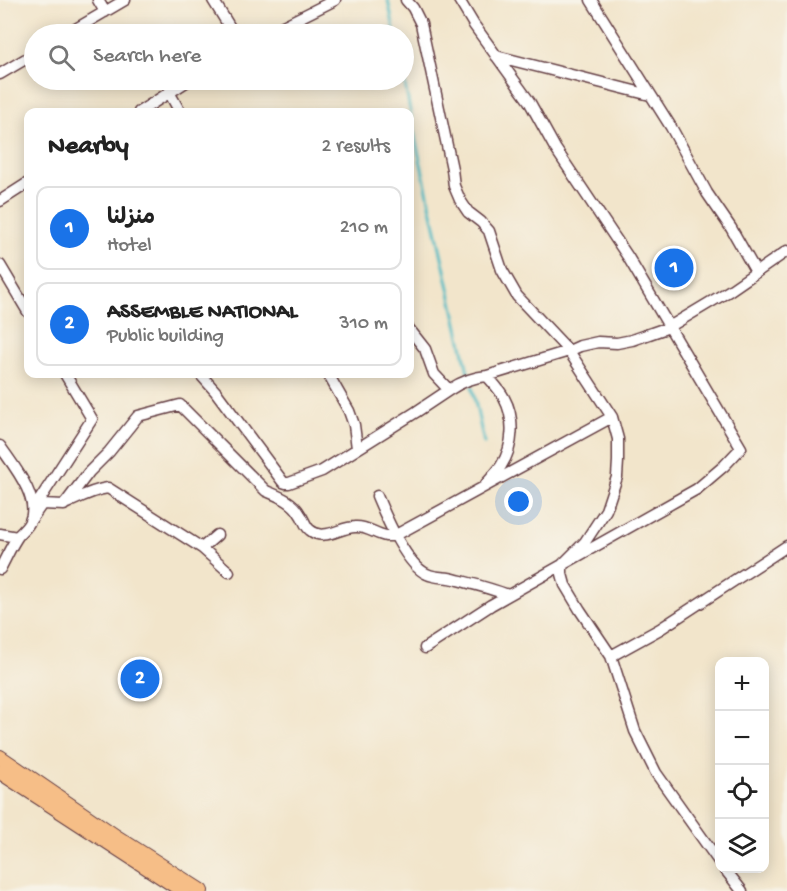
<!DOCTYPE html>
<meta charset="utf-8">
<style>
:root{--surface:#fff;--page:#f2f2f2;--text:#222;--muted:#767676;--line:#e0e0e0;--accent:#1a73e8}
body{margin:0;font-family:"Gochi Hand","Playpen Sans Arabic",sans-serif;background:var(--page);color:var(--text)}
.controls{position:absolute;right:18px;bottom:18px;display:grid;overflow:hidden;border-radius:12px;box-shadow:0 3px 15px #0003}
.controls button{width:54px;height:54px;display:grid;place-items:center;padding:0;border:0;border-bottom:2px solid var(--line);background:var(--surface);color:var(--text);font:30px sans-serif}
.you{position:absolute;left:519px;top:502px;width:21px;height:21px;margin:-15px;border:4px solid #fff;border-radius:50%;background:#1a73e8;box-shadow:0 0 0 9px #1a73e833}
.badge{display:grid;place-items:center;width:39px;height:39px;border-radius:50%;background:var(--accent);color:#fff;font-size:20px;font-weight:700}
.pin{position:absolute;translate:-50% -50%;border:3px solid #fff;box-shadow:0 2px 6px #0006}
.list{margin:0;padding:0;list-style:none}
h2{display:flex;justify-content:space-between;align-items:center;height:78px;margin:0;padding:0 24px;font-size:26px}
h2 small{font-size:20px;font-weight:400;color:var(--muted)}
.list li{display:grid;grid-template-columns:39px 1fr auto;gap:18px;align-items:center;box-sizing:border-box;height:84px;margin:0 12px 12px;padding:0 12px;border:2px solid var(--line);border-radius:12px}
.list b{display:block;font-size:22px;white-space:nowrap}
.list p{margin:0;font-size:20px;white-space:nowrap;color:var(--muted)}
.list em{font-size:20px;font-style:normal;color:var(--muted)}
.icon{flex:none;width:33px;height:33px;fill:none;stroke:currentColor;stroke-width:2;stroke-linecap:round;stroke-linejoin:round}
.map{position:relative;flex:none;width:787px;height:891px;overflow:hidden}
.search{position:absolute;background:var(--surface);box-shadow:0 3px 15px #0003;left:24px;top:24px;width:390px;height:66px;display:flex;align-items:center;gap:15px;box-sizing:border-box;padding:0 21px;border-radius:33px;color:var(--muted);font-size:22px}
.panel{position:absolute;background:var(--surface);box-shadow:0 3px 15px #0003;left:24px;top:108px;width:390px;height:270px;border-radius:12px}
.map>svg:first-child{display:block}
.lines{fill:none;stroke-linecap:round;stroke-linejoin:round}
.stream{stroke:#4dbbc5;stroke-width:3}
.minor-casing{stroke:#633d43;stroke-width:13}
.major-casing{stroke:#633d43;stroke-width:16}
.minor{stroke:#fff;stroke-width:10}
.major{stroke:#f6be87;stroke-width:14}
</style>
<div class="map">
<svg width="787" height="891" viewBox="0 0 787 891">
<rect width="100%" height="100%" fill="#f7f3e8"/>
<filter id="ink" filterUnits="userSpaceOnUse"><feTurbulence type="fractalNoise" baseFrequency=".0167" numOctaves="2"/><feDisplacementMap in="SourceGraphic" scale="12" xChannelSelector="R" yChannelSelector="G"/><feConvolveMatrix kernelMatrix="1 2 1 2 8 2 1 2 1" color-interpolation-filters="sRGB"/></filter>
<filter id="wash" filterUnits="userSpaceOnUse"><feTurbulence type="fractalNoise" baseFrequency=".008" numOctaves="4" result="noise"/><feDisplacementMap in="SourceGraphic" scale="24" xChannelSelector="R" yChannelSelector="G"/><feGaussianBlur stdDeviation="1.35" result="paint"/><feColorMatrix in="noise" values="0 0 0 0 0 0 0 0 0 0 0 0 0 0 0 0 0 1.4 0 .05"/><feComposite in="paint" operator="in"/></filter>
<g filter="url(#wash)">
<rect width="100%" height="100%" fill="#f2e5cb"/>
<g class="lines">
<path class="stream" d="M388,0l7,34
M404,79l12,63 52,230
M472,387l12,56"/>
</g>
</g>
<g filter="url(#ink)">
<g class="lines">
<defs>
<path id="minor" d="M98,0l7,12
M213,0l21,34
M406,0l7,8 8,16 31,145 2,17 6,14 8,12 13,10 8,9 13,39 15,26 52,55 43,66 6,22v22l-1,16 -11,33 -21,32 -23,23v9l3,11 15,25 31,46 24,75 21,42 64,90
M591,0l80,127 36,66 24,35 25,44
M67,34l58,-34
M267,34l68,-34
M496,56l154,39
M0,74l34,-20
M169,92l11,20
M139,112l50,-32
M0,201l28,-18
M0,265l28,47
M200,374l16,18 67,90 3,1h3l33,-12 94,-59 33,-22 -15,-16 -9,-25 -15,-19
M328,374l21,37 5,14 3,23
M449,390c12,-8 23,-13 38,-14l82,-25 11,-5 18,-4 19,1 15,-3 37,-13 60,-36 58,-40
M0,446c12,18 41,52 30,75 -2,6 -8,10 -12,15 -7,10 -12,22 -18,33
M486,484c5,-6 11,-12 15,-18 13,-20 14,-48 3,-68 -4,-8 -11,-15 -17,-22
M377,496c9,21 29,69 50,78 8,4 19,3 27,5 19,5 36,9 54,16
M67,503c13,-6 26,-13 41,-15l94,60 27,24
M35,507l57,-88 -27,-45
M30,521l12,-17 22,1 25,-33 20,-20 29,-36 42,-11 86,86c12,5 27,10 34,23 4,5 5,12 10,16 14,12 30,-3 45,-3 12,-1 20,7 31,9 3,0 7,0 10,-1l216,-118
M0,534l17,3
M202,548l15,-13
M425,648l66,-43 206,-116 27,-23 17,-18 -113,-191 -73,-109 -26,-47 -55,-76 -15,-25
M611,656l49,-27 127,-83
M724,868l18,23"/>
<path id="major" d="M0,757l118,81 83,53
M0,772l183,119"/>
</defs>
<use href="#minor" class="minor-casing"/>
<use href="#major" class="major-casing"/>
<use href="#minor" class="minor"/>
<use href="#major" class="major"/>
</g>
</g>
</svg>
<div class="controls">
<button>+</button>
<button>−</button>
<button><svg class="icon" aria-label="locate" viewBox="0 0 24 24"><circle cx="12" cy="12" r="6"/><path d="M12 2v4M12 18v4M2 12h4M18 12h4"/></svg></button>
<button><svg class="icon" aria-label="layers" viewBox="0 0 24 24"><path d="M12 4l9 5-9 5-9-5zM3 14l9 5 9-5"/></svg></button>
</div>
<div class="you"></div>
<div class="pin badge" style="left:674px;top:268px">1</div>
<div class="pin badge" style="left:140px;top:679px">2</div>
<div class="search"><svg class="icon" aria-label="search" viewBox="0 0 24 24"><circle cx="10" cy="10" r="6"/><path d="M15 15l6 6"/></svg>Search here</div>
<section class="panel">
<h2>Nearby<small>2 results</small></h2>
<ul class="list">
<li><span class="badge">1</span><div><b>منزلنا</b><p>Hotel</p></div><em>210 m</em></li>
<li><span class="badge">2</span><div><b>ASSEMBLE NATIONAL</b><p>Public building</p></div><em>310 m</em></li>
</ul>
</section>
</div>
